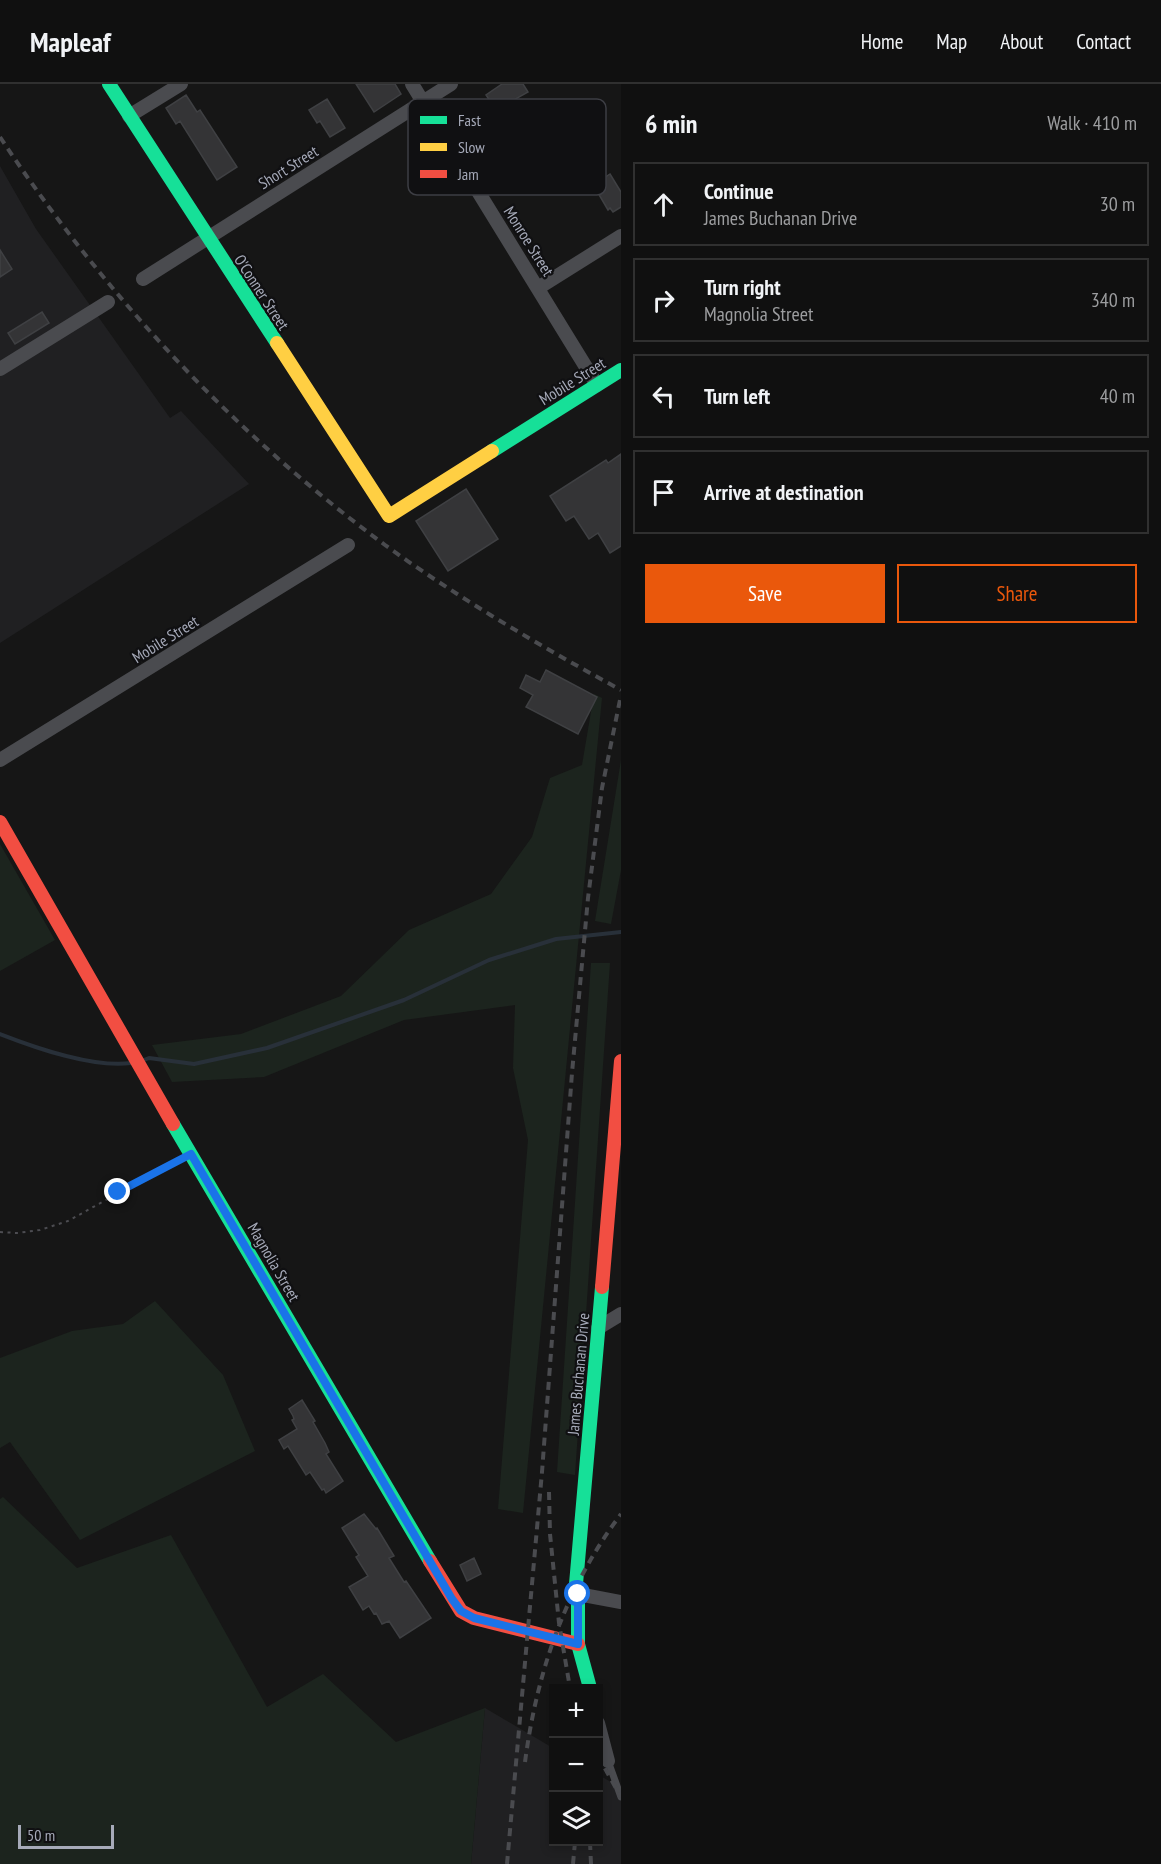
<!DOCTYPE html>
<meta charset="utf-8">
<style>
:root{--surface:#101010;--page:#1e1e1e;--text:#f1f3f6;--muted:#9c9d9f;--line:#303030;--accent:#ea580c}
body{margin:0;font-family:"PT Sans Narrow",sans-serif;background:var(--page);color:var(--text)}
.controls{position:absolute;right:18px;bottom:18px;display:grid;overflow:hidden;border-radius:0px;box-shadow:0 3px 9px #0003}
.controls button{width:54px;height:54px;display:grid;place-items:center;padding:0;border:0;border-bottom:2px solid var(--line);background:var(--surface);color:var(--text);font:30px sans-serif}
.scale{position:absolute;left:18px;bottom:15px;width:96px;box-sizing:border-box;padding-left:6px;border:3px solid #a6aab9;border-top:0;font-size:16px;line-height:21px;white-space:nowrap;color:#a6aab9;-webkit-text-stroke:4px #101012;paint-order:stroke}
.stop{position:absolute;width:18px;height:18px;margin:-14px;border:4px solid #1a73e8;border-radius:50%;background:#fff}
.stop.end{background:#1a73e8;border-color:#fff;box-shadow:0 2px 6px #0008}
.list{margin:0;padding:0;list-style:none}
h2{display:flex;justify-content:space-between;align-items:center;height:78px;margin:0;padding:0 24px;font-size:26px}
h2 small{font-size:20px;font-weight:400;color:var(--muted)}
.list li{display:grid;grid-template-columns:39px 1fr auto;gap:18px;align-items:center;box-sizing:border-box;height:84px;margin:0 12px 12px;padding:0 12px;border:2px solid var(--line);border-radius:0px}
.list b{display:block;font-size:22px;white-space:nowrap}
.list p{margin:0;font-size:20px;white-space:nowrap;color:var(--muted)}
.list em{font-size:20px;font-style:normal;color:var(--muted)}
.actions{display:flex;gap:12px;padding:18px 24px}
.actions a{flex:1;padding:14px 0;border:2px solid var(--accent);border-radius:0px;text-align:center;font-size:21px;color:var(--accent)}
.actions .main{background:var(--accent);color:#fff}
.icon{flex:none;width:33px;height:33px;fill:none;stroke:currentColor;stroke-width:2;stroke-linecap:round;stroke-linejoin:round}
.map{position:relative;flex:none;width:621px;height:1780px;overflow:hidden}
header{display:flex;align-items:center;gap:36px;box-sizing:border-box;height:84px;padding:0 30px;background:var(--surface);border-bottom:2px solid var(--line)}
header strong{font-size:28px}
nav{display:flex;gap:33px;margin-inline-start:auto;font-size:21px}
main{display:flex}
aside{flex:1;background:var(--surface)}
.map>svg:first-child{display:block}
.built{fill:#202022}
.green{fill:#1c241e}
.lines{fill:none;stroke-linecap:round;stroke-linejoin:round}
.stream{stroke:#283039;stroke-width:4}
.building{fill:#343436;stroke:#3f4043;stroke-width:1.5}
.path{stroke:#4c4c51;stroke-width:2;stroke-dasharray:3 4.5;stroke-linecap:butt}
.lane{stroke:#4a4b4f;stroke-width:7}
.street{stroke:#4a4b4f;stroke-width:14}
.fast{stroke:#16e098;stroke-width:14}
.slow{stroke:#ffcf43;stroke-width:14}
.jam{stroke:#f24e42;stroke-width:14}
.rail{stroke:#4a4b4f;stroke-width:4;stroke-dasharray:8 6;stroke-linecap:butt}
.route{stroke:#1a73e8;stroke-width:8}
.labels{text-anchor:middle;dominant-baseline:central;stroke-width:4.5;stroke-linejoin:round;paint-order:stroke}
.street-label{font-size:16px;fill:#a6aab9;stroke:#101012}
.key{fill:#101012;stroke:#3d3e44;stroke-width:1.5}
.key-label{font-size:16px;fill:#a6aab9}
</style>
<header>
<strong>Mapleaf</strong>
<nav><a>Home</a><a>Map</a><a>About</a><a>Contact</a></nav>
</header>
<main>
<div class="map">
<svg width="621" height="1780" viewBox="0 0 621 1780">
<rect width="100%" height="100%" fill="#161616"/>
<path class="built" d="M0,82l36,63 134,189 11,-7 68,73 -249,159z
M485,1624l68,40 1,94h44l1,-67 22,13v76h-150z"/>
<path class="green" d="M594,610l8,4 -79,815 -25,-4 30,-369 -15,-72 2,-63 -111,15 -140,57 -92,5 -20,-37 89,-11 100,-38 68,-66 82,-36 41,-57 18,-59 32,-13z
M621,676v110l-10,54 -16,-3z
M0,760l55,96 -55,31z
M591,879h19l-35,512 -18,-3z
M155,1217l68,74 32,76 -175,89 -70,-98 -10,6v-90l72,-27 51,-7z
M3,1413l74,71 94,-33 96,172 56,-33 73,68 89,-34 -14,156h-471v-365z"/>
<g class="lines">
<path class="stream" d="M0,950c36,14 92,34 131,29
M144,976l5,-2 45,6 73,-16 137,-48 85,-40 67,-21 65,-7"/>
</g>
<path class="building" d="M356,0h39l6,10 -27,18z
M502,0h21l5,8 -32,18 -10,-15z
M186,11l11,17 3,-2 37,57 -20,13 -37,-59 -4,3 -10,-16z
M327,15l18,29 -15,9 -10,-16 -3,2 -8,-13z
M610,90l11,18v15l-8,5 -3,-4 -2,2 -14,-24 5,-2 -1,-2z
M0,166l12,19 -12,8z
M42,228l7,11 -34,21 -7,-11z
M621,370v92l-11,7 -12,-20 -9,6 -15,-23 -8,5 -16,-25 56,-36 2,3z
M466,405l32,50 -50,32 -32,-50z
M546,586l51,27 -19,37 -52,-27 7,-12 -13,-7 6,-13 14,7z
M302,1316l13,21 -2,1 12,21 4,9 -3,2 17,27 -17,12 -2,-4 -2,1 -12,-18 -4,3 -18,-29 -4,3 -5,-9 18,-11 -5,-9 2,-1 -1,-3 -4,-7z
M364,1430l12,15 1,-1 17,28 -5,2 15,24 2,-1 25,37 -31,20 -11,-17 -7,3 -6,-11 -2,1 -5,-8 -6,4 -14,-23 19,-11 -12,-19 3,-2 -4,-6 -13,-21z
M474,1474l7,16 -14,7 -7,-16z"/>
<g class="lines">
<path class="path" d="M0,1148l17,1 23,-3 28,-9 110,-61"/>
<path class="lane" d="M608,1677l13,36"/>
<path class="street" d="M412,0l185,301
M129,32l52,-32
M143,195l308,-195
M538,204l83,-52
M0,285l108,-67
M0,676l348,-215
M598,1244l23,-14
M578,1510l43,8
M598,1639l10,38"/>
<path class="fast" d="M109,0l168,259
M492,367l129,-81
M173,1040l257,437
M590,1604l-12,-44v-50l-2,-10 26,-297"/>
<path class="slow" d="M277,259l112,173 103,-65"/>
<path class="jam" d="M0,738l173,302
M602,1203l19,-226
M430,1477l31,50 13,7 104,26"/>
<path class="rail" d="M0,53c104,157 233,296 385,408 75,54 155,101 236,145
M549,1408l1,42 9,89 11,65
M598,1672l23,41
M525,1678c12,-91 41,-175 96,-248
M590,1758l1,22
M507,1780l35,-392 30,-399 16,-175 14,-110 19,-93
M573,1780l2,-22"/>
</g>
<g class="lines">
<path class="route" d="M118,1108l73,-38 261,445 9,12 13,7 104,26v-50"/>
</g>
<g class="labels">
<g class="street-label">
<text transform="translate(288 83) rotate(-32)">Short Street</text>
<text transform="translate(529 157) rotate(58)">Monroe Street</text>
<text transform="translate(262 208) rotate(57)">O'Conner Street</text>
<text transform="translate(572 297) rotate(-32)">Mobile Street</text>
<text transform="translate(165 555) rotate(-32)">Mobile Street</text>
<text transform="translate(274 1178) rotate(60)">Magnolia Street</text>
<text transform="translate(578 1290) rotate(-85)">James Buchanan Drive</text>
</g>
</g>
<rect x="408" y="15" width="198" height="96" rx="9" class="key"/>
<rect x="420" y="32" width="27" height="8" fill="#16e098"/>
<rect x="420" y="59" width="27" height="8" fill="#ffcf43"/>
<rect x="420" y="86" width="27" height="8" fill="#f24e42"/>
<g class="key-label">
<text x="458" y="42">Fast</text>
<text x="458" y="69">Slow</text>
<text x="458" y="96">Jam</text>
</g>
</svg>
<div class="controls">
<button>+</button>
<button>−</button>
<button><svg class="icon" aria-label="layers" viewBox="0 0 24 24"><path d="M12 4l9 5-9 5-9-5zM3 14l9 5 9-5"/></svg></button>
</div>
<div class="scale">50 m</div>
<div class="stop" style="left:578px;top:1510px"></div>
<div class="stop end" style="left:118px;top:1108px"></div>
</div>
<aside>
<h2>6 min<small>Walk · 410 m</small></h2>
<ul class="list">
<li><svg class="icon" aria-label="ahead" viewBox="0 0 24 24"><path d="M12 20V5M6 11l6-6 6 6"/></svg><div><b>Continue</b><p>James Buchanan Drive</p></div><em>30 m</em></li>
<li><svg class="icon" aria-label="right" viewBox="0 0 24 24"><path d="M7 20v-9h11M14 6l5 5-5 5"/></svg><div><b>Turn right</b><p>Magnolia Street</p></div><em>340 m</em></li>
<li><svg class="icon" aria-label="left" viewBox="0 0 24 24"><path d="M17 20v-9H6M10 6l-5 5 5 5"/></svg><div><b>Turn left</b></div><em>40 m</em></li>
<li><svg class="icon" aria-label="arrive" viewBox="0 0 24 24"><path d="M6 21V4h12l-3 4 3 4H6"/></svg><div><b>Arrive at destination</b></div></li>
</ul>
<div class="actions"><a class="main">Save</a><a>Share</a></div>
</aside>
</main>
